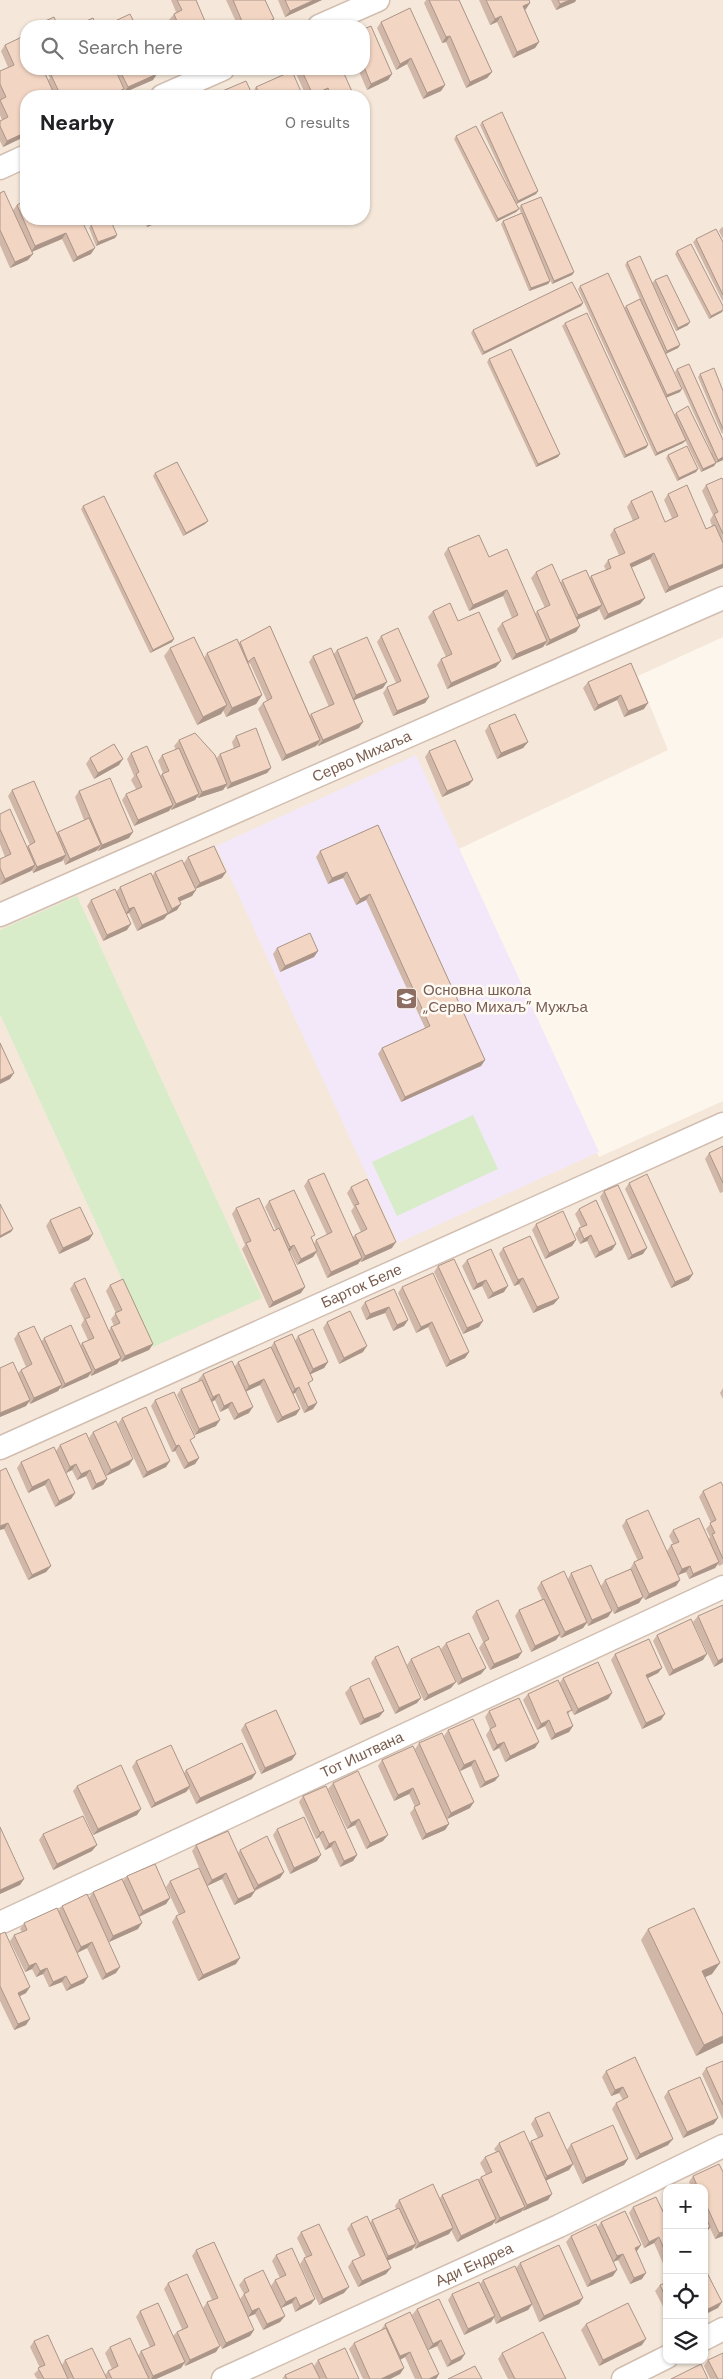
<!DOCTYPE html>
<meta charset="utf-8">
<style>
:root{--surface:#fff;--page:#f2f2f2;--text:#202124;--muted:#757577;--line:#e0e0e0}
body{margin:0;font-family:"DM Sans",sans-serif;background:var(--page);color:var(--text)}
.controls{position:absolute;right:15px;bottom:15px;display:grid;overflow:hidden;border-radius:10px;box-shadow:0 1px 4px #0004}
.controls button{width:45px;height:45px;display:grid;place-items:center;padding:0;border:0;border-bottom:1px solid var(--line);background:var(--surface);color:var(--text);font:25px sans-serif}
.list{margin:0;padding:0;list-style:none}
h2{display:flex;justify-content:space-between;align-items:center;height:65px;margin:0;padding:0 20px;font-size:21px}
h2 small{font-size:16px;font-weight:400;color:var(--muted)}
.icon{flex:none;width:28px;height:28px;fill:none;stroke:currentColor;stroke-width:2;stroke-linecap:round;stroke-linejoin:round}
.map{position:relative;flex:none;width:723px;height:2379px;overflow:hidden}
.search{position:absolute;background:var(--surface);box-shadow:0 1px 4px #0004;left:20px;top:20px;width:350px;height:55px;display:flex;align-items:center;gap:12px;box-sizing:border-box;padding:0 18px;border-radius:20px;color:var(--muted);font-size:19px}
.panel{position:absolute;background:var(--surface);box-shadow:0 1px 4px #0004;left:20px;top:90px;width:350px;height:135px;border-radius:20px}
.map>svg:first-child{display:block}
.residential{fill:#f5e8da;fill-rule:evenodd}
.education{fill:#f3e8fa}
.green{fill:#d8ecc9}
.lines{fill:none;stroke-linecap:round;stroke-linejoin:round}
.minor-casing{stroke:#d1beb0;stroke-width:25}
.minor{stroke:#fff;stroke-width:22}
.wall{fill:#d1b7a8}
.shaded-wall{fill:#aa9588}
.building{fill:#f3d5c3;stroke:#aa9588}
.labels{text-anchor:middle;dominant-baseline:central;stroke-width:5;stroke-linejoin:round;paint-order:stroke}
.street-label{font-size:15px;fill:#7a5c4d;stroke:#fffaf3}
.education-label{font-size:15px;fill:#785e54;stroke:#fffaf3;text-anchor:start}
</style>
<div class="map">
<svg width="723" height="2379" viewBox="0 0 723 2379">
<rect width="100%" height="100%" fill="#fdf6ec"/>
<path class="residential" d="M0,0h723v637l-85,39 30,74 -209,99 140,308 124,-56v1278h-723zM26,26h338v43h-338zM26,96h338v123h-338zM667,2188h37v172h-37z"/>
<path class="education" d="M416,755l183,397 -201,91 -182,-397z"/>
<path class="green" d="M77,896l185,402 -109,49 -153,-333v-84z
M473,1115l25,54 -101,47 -25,-54z"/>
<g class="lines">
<defs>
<g id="minor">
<path d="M319,26l59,-26"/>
<path d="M162,96l61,-27"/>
<path d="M0,168l26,-12"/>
<path id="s1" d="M0,915l723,-317"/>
<path id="s2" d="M0,1448l723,-324"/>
<path id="s3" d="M0,1923l723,-336"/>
<path d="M704,2339l19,-10"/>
<path id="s4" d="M223,2379l336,-153 164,-80"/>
<path d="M623,2379l44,-22"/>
</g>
</defs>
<use href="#minor" class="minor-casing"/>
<use href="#minor" class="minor"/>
</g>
<path class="wall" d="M171,0h25l11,26h-34l-4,-6 5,-6 2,-2z
M226,0h39l9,19 -5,6 -3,1h-28z
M278,0h44l-37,17z
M426,0h33l33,72 -5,6 -21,10 -20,-46 -4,1 -18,-40z
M479,0h50l-3,9 -1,1 14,32 -4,6 -22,10 -16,-36 -7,3z
M551,0h25l-1,2 -19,8z
M113,22l23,4h-26z
M381,22l64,63 -4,6 -18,8 -16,-35 -11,6 -19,-42z
M364,29l28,45 -4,6 -21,10 -9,-21h6z
M5,45l43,35 2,-2 -5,-9h110l-2,11 -30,13v-2l-3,4 -4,1h-90v40l-23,11 -3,-6v-20l2,-1 -2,-5v-44l8,-4 -7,-16z
M294,69h62l-12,5 10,22h-30v-2l-5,2h-13z
M256,87l47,9h-49l-2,-3z
M482,122l56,69 -2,3 -20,10 3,5 -3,3 -20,10 -42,-83 2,-3 58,63 -34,-74z
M0,193l13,17 4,-5 64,14 10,35 -18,8 -11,-23 -30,13 -4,8 -18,8 -10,-23z
M521,205l53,67 -2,3 -20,9 -15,-35 13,32 -2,3 -19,7 -28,-67 2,-3 18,-8 -2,-5z
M82,219h10l-9,4z
M143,219h23l-19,8z
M91,225l26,10 -2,3 -19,8 -7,-18z
M723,227v12l-4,-8 2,-3z
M696,239l27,3v60l-30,-60z
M677,251l46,55 -1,6 -13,7 -34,-65z
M627,262l53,83 -2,3 -12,6 14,38 -14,6 8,17 2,-2 36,40 -37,-81 2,-3 46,71v20l-7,3 -2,3 -13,6 -16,-32 -2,3 -28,13 -77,-167 2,-3 44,22 2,-2 14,-7 -15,-34z
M655,280l33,45 -12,6 -24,-48z
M583,303l-2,3 -99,49 -11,-22 2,-3z
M565,323l83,122 -2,3 -22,10 -62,-132z
M489,359l69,98 -22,10 -49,-105z
M700,374l23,17v42l-1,1 -24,-57z
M668,455l30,14 -2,3 -19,9 -11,-23z
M155,473l50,51 -22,12 -30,-60z
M723,480v88l-58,25 -15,-34 -19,9 14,30 -5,6 -36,16 -5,-11 -2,2 -20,9 3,6 -4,6 -30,14 -1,-2 -2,3 -31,13 -15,-31 5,-6 10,-5 -9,-22 -34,15 -25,-57 4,-6 41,9 46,57 2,-3 8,-3 -14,-30 5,-6 25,11 1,-3 28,-2 1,-2 15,-6 -2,-4 4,-6 11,-5 -9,-20 4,-6 19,-8 -6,-14 4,-6 34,21 7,-4 -8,-18 4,-6 38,35 6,-3 -2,-6 3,-5 -11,-24 4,-6z
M83,506l91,133 -2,3 -22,11 -69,-144z
M433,611l25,10 38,46 -49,22 -10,-24 4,-6 5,-2 -18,-40z
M270,626l40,90 1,-2 18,-7 -20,-45 4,-6 21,-2 3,-4 46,38 -29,12 5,28 -41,18 -1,-2 -1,2 -34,15 -24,-52 5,-6 4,-2 -17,-38 -1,1 13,31 -6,9 -30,13 -3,-7 -2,4 -24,11 -33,-69 6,-8 34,10 3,-5 32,-10z
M381,636l48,61 -4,6 -32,13 -10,-23 4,-6 9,-4 -19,-41z
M631,663l13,46 -20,8 -7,-17 -23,11 -11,-23 5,-6z
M489,725l39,17 -5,6 -26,11 -12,-28z
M236,736l35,32 -4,5 -40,16 -1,-3 -3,4 -25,8 -1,-1 -2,3 -24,10v-2l-2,3 -35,15 -12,-26 4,-6 10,-5 -5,-9 3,-4 -7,-17 4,-6 29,23 3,-3 -5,-12 4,-6 14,-5 -2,-4 5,-6 37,19 4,-5 14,-5 -2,-7z
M429,751l40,34 -27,12 -17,-40z
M90,758l29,7 -25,14 -8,-15z
M12,790l45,43 1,-1 26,-12 -9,-23 4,-6 50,47 -31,13 -1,-1 -1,1 -31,14 -2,-6 -1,2 -29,12 -1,-3 -1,1 -31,14v-26l5,-2 -5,-13v-30l27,33 3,-2 -22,-49z
M378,825l107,235 -4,6 -80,36 -23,-48 4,-6 43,-20 -59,-128 -10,5 -13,-27 -15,6 -12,-27 4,-6z
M188,857l38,15 -4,6 -27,11 -3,7 -12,5 -3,9 -10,5 -3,4 -27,12 -8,-18 -3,1 1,16 -24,11 -16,-35 4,-6 25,-8 4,-5 32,-11 3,-4 29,-9z
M277,948l41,3 -4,6 -34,15 -7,-18z
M723,1146v46l-3,1 -15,-34 4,-6z
M308,1180l45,57 2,-2 6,-3 -10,-21 3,-4 -7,-14 4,-6 41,61 -31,14 -1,-1 -2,3 -31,14 -11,-25 -3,4 -16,8 -7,-14h-1l12,42 -32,15 -27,-59 3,-4 -13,-31 4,-6 38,23 2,-1 -11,-23 4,-6 43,39 2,4 2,-4 11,-5 -23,-49z
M629,1183l60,97 -18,8 -46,-99z
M604,1191l39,63 -15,6 -28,-63z
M579,1209l37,35 -4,6 -17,8 -8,-17 -7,3 -5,-10 4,-6 2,-1 -6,-13z
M50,1220l43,14 -4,6 -30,14 -13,-28z
M536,1224l40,16 -4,6 -27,13 -13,-29z
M503,1248l51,56 -21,9 -14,-29 -5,2 -15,-32z
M467,1260l37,32 -16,7 -6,-13 -9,4 -11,-24z
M438,1266l41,61 -16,7 -29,-62z
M74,1283l35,48 2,-4 3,-1 -3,-7 5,-6 -10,-22 4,-6 43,59 -4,6 -28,12 -1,-2 -3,4 -26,12 -1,-2 -2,3 -27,12 -1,-1 -2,3 -28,13 -1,-2 -3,4 -26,11v-49l18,5 3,-3 5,-3 -12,-28 4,-6 24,8 2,-3 36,8 2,-3 6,-3 -7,-15 3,-5 -14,-31z
M402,1287l67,65 -4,6 -19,9 -18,-40 -12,6 -18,-40z
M394,1289l14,31 -4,6 -11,5 -8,-18 -19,7 -5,-12 4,-6z
M327,1322l36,30 -24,12 -16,-36z
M298,1336l30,26 -4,6 -14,6 -1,12 8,17 -4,6 -9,4 -9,-20 -2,1 7,15 -4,6 -19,8 -17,-38 -14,6 3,22 -15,7 -6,-12 -8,4 -5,-12 -3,2 4,24 -21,9 -18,-40 4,-6 18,-8 -1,-1 5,-6 32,-8 3,-4 33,-15 3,-5 21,-1z
M723,1388v11l-3,-6z
M155,1400l36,42 8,16 -4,6 -11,5 -9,-18 -3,1 -21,-46z
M122,1418l44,49 -23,11 -25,-54z
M93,1432l40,27 -4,6 -23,11 -17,-38z
M60,1445l47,34 -4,6 -11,5 -6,-14 -9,4 -5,-10 -6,3 -10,-22z
M21,1462l54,31 -4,6 -16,8 -10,-22 -17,8 -11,-25z
M0,1471l51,95 -5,6 -18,8 -24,-51z
M723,1486v78l-4,2 -1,-2 -3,4 -26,11 -3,-7 -8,3 2,5 -4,6 -31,14 -2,-3 -4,6 -25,11 -13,-28 4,-6 25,-11 4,-7 4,-1 -16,-35 4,-6 41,31 4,-6 2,-1 -4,-8 4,-6 36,9 1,-2 -4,-8 5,-6 -12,-26 4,-6z
M571,1573l41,38 -4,6 -20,9 -1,-3 -4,5 -22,10 -2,-2 -3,4 -25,12 -16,-36 4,-6 23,-11 -5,-11 4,-6 27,-3z
M476,1611l46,41 -4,6 -28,12 -11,-22 4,-6 -11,-25z
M698,1616l25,46 -9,5 -21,-45z
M657,1635l46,25 -34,16 -16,-35z
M446,1643l40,25 -5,6 -23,11 -17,-36z
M615,1654l47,14 -4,5 -10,5 13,42 -19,9 -31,-69z
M375,1657l42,46 -22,11 -24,-51z
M411,1659l40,29 -27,13 -17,-36z
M563,1678l49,15 -4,6 -34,16 -3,-5 -3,5 5,11 -4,6 -18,8 -6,-14 -8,4 -14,-30 5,-6 31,-10z
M350,1687l34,24 -5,6 -19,8 -15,-32z
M489,1711l46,37 -30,14 -6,-14 -6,3 -7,-16 4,-6 -5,-12z
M245,1724l47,36 -31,14 -20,-44z
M448,1730l47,51 -15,7 -9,-22 -11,5 -16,-35z
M419,1743l51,65 -23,11 -32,-70z
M413,1746l36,78 -4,6 -23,10 -12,-27 5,-6 -6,-13 -15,7 -16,-35 4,-6z
M136,1761l48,12 2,-3 66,9 -56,25 -7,-15 -3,3 -35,16 -19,-41z
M333,1783l50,58 -17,8 -11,-24 -8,4 -19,-40z
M77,1786l60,29 -44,20 -20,-44z
M303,1796l54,59 -4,6 -13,6 -9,-20 -6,3 -6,-13 -3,2 -17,-37z
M277,1829l40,32 -27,13 -17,-39z
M43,1834l49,17 -39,19 -14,-30z
M196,1845l42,8 2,-3 44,22 -4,6 -25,13 -4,6 -17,8 -12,-26 -15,7 -15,-35z
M127,1876l43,22 -4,6 -27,13 -1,12 -29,13 -20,-44 4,-6 30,-11z
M170,1881l66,83 -38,17 -26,-59 4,-6 3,-1 -13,-28z
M87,1894l29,79 -14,7 -15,-32 -10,5 7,30 -18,8 -4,-9 -13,5 -6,-13 -7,3 -4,-8 -7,3 -15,-31 4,-6 8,-3 -2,-3 4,-6 34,-11 4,-6z
M648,1929l64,45 -7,3 18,66 -27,13 -55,-116z
M0,1934l26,59 -6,3 6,29 -12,5 -14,-29z
M635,2057l33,88 -32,15 -24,-51 4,-6 7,-3 -4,-7 -8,3 -9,-19 4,-6z
M723,2061v59l-21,-46 4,-6z
M668,2091l46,33 -31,14 -19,-41z
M535,2118l32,32 4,-6 57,15 -4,6 -42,19 -9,-20 -4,6 -23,10 2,20 -25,11v-1l-2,2 -26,12 -1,-2 -2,3 -35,17 -6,-12 -2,4 -34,15 -1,-2 -2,3 -25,11 -1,13 -28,13 -10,-20 4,-6 8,-4 -13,-28 4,-5 19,-1 2,-3 24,-11 -1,-3 4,-6 41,-2 2,-3 36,-15 3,-3 5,-2 -6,-12 5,-6 11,-5 -2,-3 5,-6 30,1 2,-3 7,-3 -7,-14z
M723,2172v64l-8,3 -5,-11 -4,5 -2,1v-46h-12l-3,-6 4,-6z
M666,2205h1v62l-2,1 -11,-25 -10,5 -15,-35 4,-6 29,3z
M601,2222l36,29 -1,1 6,27 -12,5 -12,-24 -5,2v14l-26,11 -21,-45 5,-6 26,-8z
M301,2232l43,61 -25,12 -19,-41 4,-6 2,-1 -9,-19z
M196,2250l44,49 4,-5 -5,-9 5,-6 41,37 -5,6 -17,8 -8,-16 -7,3 6,13 -4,6 -28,13 -19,-41 4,-6 5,-2 -20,-44z
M276,2255l39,44 -4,5 -16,8 -3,-9 -11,5 -10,-22 4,-6 5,-2 -8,-17z
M520,2263l59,41 -40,18 -7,-17 -4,5 -32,14 -2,-6 -3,4 -27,13 -16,-35 4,-6 28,-10 3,-4 33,-12z
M667,2282v32l-12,-23 5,-6z
M168,2283l48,69 -31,14 -1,-3 -3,5 -25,11h-119l-3,-5 6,-6 -10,-21 4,-6 28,24 3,-5 40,15 3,-4 4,-2 -7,-16 5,-6 28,9 3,-5 9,-4 -14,-30 4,-6 33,25 4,-4 5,-3 -18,-40z
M417,2309l44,51 -14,7 -10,-21 -9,4 -16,-35z
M385,2324l54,50 -3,5h-21l-10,-22 -5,3 4,8 -4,6 -10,5h-27l-14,-30 5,-6 27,-13z
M586,2324l56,21 -43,21 -18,-36z
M502,2353l64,26h-58l-10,-20z
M318,2360l41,19h-77l3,-4 29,-9z
M708,2360l15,19h-13l-6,-13z"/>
<path class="shaded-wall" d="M314,0h8l-37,17 5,-6z
M570,0h6l-1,2 -19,8 4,-6z
M530,3l-4,6 -7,3 4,-6z
M501,16l-4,6 -7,3 5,-6z
M274,19l-5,6 -3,1h-9z
M450,36l-4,6 -4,1 4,-6z
M539,42l-4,6 -22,10 4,-6z
M411,58l-4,6 -11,6 4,-6z
M347,69h9l-13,5z
M492,72l-5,6 -21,10 4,-6z
M157,74l-4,6 -30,13 5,-6z
M392,74l-4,6 -21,10 4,-6z
M445,85l-4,6 -18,8 4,-6z
M328,88l-4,6 -5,2h-7l1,-1z
M124,89l-4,6 -4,1h-9z
M26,132v4l-23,11 4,-6z
M538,191l-2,3 -20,10 2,-3z
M519,209l-3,3 -20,10 2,-3z
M86,219h6l-9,4z
M157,219h9l-19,8 4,-6z
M66,233l-4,6 -31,13 4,-6z
M117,235l-2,3 -19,8 2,-4z
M95,248l-4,6 -18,8 4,-5z
M33,254l-5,6 -18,8 5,-6z
M574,272l-2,3 -20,9 2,-3z
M550,281l-2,3 -19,7 2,-3z
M583,303l-2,3 -99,49 2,-3z
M723,310l-1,2 -13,7 2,-3z
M690,322l-2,3 -12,6 2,-3z
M680,345l-2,3 -13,6 2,-3z
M682,389l-2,3 -15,6 2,-3z
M686,440l-3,3 -28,13 2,-3z
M648,445l-2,3 -22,10 2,-3z
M560,454l-2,3 -22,10 2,-3z
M723,457v3l-7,3 -2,3 -13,6 2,-3 13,-6 2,-3z
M698,469l-2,3 -19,9 2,-3z
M208,521l-3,3 -22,12 3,-3z
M654,553l-4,6 -24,11 4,-6z
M723,564v4l-58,25 4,-6z
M507,590l-4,6 -34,15 4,-6z
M645,598l-5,6 -36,16 4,-6z
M602,605l-5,6 -23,10 4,-6z
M580,626l-4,6 -30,14 4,-6z
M174,639l-2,3 -22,11 3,-3z
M547,641l-4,6 -31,13 4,-6z
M501,661l-5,6 -49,22 4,-6z
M387,682l-4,6 -31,13 4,-6z
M262,695l-6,9 -30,13 6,-9z
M621,695l-4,5 -23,11 4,-6z
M429,697l-4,6 -32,13 4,-5z
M648,703l-4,6 -20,8 4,-6z
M227,705l-6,9 -24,11 6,-8z
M363,722l-4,6 -41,18 5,-6z
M320,740l-4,6 -34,15 4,-6z
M528,742l-5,6 -26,11 4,-6z
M123,759l-4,6 -25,14 4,-6z
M271,768l-4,5 -40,16 4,-6z
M473,780l-4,5 -27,12 5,-6z
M227,784l-4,6 -25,8 4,-6z
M199,794l-4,6 -24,10 5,-6z
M173,805l-4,6 -35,15 4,-6z
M133,832l-4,6 -31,13 4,-6z
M101,845l-5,6 -31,14 5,-6z
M66,855l-4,6 -29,12 4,-6z
M35,865l-4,6 -31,14 5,-6z
M226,872l-4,6 -27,11 5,-6z
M347,872l-4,6 -15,6 4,-6z
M196,890l-4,6 -18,8 4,-6z
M370,894l-4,6 -10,5 4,-6z
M181,904l-4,6 -10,5 -3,4 -27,12 5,-6 26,-12 4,-4z
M134,907l-5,6 -4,2 4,-6z
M131,924l-4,6 -24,11 4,-6z
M318,951l-4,6 -34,15 5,-6z
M485,1060l-4,6 -80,36 4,-5z
M14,1073l-4,6 -10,5v-4z
M13,1229l-2,3 -11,6v-2z
M93,1234l-4,6 -30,14 4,-6z
M591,1235l-4,6 -7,3 4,-5z
M576,1240l-4,6 -27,13 4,-6z
M396,1242l-4,6 -31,14 4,-6z
M616,1244l-4,6 -17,8 4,-6z
M294,1245l-4,6 -4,2 4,-6z
M647,1248l-4,6 -15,6 4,-5z
M317,1251l-4,6 -16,8 4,-6z
M362,1258l-4,6 -31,14 4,-6z
M693,1274l-4,6 -18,8 4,-6z
M523,1278l-4,6 -5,2 4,-6z
M486,1280l-4,6 -9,4 4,-6z
M508,1286l-4,6 -16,7 5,-6z
M305,1287l-4,6 -32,15 4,-6z
M559,1298l-5,6 -21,9 4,-6z
M389,1307l-4,6 -19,7 4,-6z
M408,1320l-4,6 -11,5 4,-6z
M483,1321l-4,6 -16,7 4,-6z
M432,1322l-4,5 -12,6 5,-6z
M153,1344l-4,6 -28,12 4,-6z
M367,1346l-4,6 -24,12 5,-6z
M469,1352l-4,6 -19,9 4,-6z
M121,1358l-4,6 -26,12 4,-6z
M328,1362l-4,6 -15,7 4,-6z
M92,1371l-4,6 -27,12 4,-5z
M264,1379l-4,6 -15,7 4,-6z
M62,1385l-4,6 -28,13 4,-6z
M299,1387l-4,6 -4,1 4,-5z
M219,1394l-4,6 -6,3 4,-6z
M30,1400l-4,6 -26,11v-4z
M232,1402l-4,6 -8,4 4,-6z
M317,1403l-4,6 -9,4 4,-6z
M253,1407l-4,6 -15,7 4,-6z
M300,1409l-4,6 -19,8 5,-6z
M220,1420l-4,6 -21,9 4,-6z
M179,1445l-4,6 -3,1 4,-6z
M199,1458l-4,6 -11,5 4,-6z
M133,1459l-4,6 -23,11 5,-6z
M170,1461l-4,6 -23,11 4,-6z
M76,1464l-4,6 -6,3 4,-6z
M90,1470l-4,6 -9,4 4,-6z
M49,1479l-4,6 -17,8 4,-6z
M107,1479l-4,6 -11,5 4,-6z
M75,1493l-4,6 -16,8 4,-6z
M8,1523l-4,6 -4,1v-4z
M719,1562l-4,6 -26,11 4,-5z
M51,1566l-5,6 -18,8 4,-5z
M690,1566l-4,6 -8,3 4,-6z
M680,1580l-4,6 -31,14 4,-6z
M643,1597l-4,6 -25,11 4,-6z
M612,1611l-4,6 -20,9 4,-6z
M587,1622l-4,6 -22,10 4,-6z
M560,1634l-4,6 -25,12 4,-6z
M522,1652l-4,6 -28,12 4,-6z
M707,1654l-4,6 -34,16 4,-6z
M723,1658v4l-9,5 4,-6z
M486,1668l-5,6 -23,11 4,-6z
M662,1668l-4,5 -16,8 4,-6z
M456,1682l-5,6 -27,13 4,-6z
M612,1693l-4,6 -34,16 4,-6z
M421,1698l-4,5 -22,11 4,-6z
M384,1711l-5,6 -19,8 4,-6z
M665,1714l-4,6 -19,9 4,-6z
M549,1720l-4,6 -8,4 4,-6z
M573,1726l-4,6 -18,8 4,-6z
M504,1742l-5,6 -6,3 4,-6z
M539,1742l-4,6 -30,14 5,-6z
M296,1754l-4,6 -31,14 4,-6z
M475,1760l-4,6 -11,5 4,-6z
M256,1773l-4,6 -56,25 4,-6z
M499,1776l-4,5 -15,7 5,-6z
M190,1786l-4,6 -35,16 4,-5z
M413,1788l-4,6 -15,7 4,-6z
M474,1802l-4,6 -23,11 4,-6z
M141,1809l-4,6 -44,20 5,-6z
M359,1819l-4,6 -8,4 4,-6z
M449,1824l-4,6 -23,10 4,-6z
M323,1831l-4,6 -3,2 4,-6z
M388,1835l-5,6 -17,8 4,-6z
M335,1841l-4,6 -6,3 4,-6z
M97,1845l-5,6 -39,19 4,-6z
M321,1855l-4,6 -27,13 4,-6z
M357,1855l-4,6 -13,6 4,-6z
M284,1872l-4,6 -27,13 5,-6z
M226,1873l-4,6 -15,7 5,-6z
M24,1879l-4,6 -20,9v-4z
M255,1891l-4,6 -17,8 4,-6z
M170,1898l-4,6 -28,13 5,-6z
M142,1923l-4,6 -29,13 4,-6z
M92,1942l-5,6 -10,5 4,-6z
M240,1958l-4,6 -38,17 5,-6z
M36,1963l-4,6 -7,3 4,-6z
M720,1963l-8,11 -18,8 8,-11z
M120,1967l-4,6 -14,7 4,-6z
M47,1968l-4,6 -7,3 4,-6z
M66,1976l-4,6 -13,5 4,-5z
M88,1977l-4,6 -18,8 5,-6z
M30,1987l-4,6 -12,6 4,-6z
M30,2019l-4,6 -12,5 4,-6z
M723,2036v7l-27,13 8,-11z
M623,2087l-4,6 -8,3 4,-6z
M718,2118l-4,6 -31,14 4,-6z
M673,2139l-5,6 -32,15 4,-6z
M628,2159l-4,6 -42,19 4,-6z
M573,2164l-4,6 -26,12 4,-6z
M552,2194l-4,6 -25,11 4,-6z
M525,2207l-4,5 -26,12 5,-6z
M496,2219l-4,6 -35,17 4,-6z
M710,2227l-4,6 -2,1v-4z
M453,2228l-4,6 -34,15 4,-6z
M723,2232v4l-8,3 4,-6z
M659,2237l-5,6 -10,5 5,-6z
M416,2244l-4,6 -28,12 4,-6z
M641,2245l-4,6 -6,3 4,-6z
M623,2254l-5,6 -5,2 4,-6z
M391,2268l-5,6 -28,13 4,-6z
M617,2270l-4,6 -26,11 4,-6z
M646,2273l-4,6 -12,5 4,-6z
M349,2287l-5,6 -25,12 4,-6z
M296,2297l-4,6 -11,5 5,-6z
M583,2298l-4,6 -40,18 5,-6z
M315,2299l-4,5 -16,8 5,-6z
M722,2302l-4,6 -14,7v-4z
M532,2304l-4,6 -32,14 5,-6z
M259,2308l-4,6 -7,3 4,-6z
M285,2316l-5,6 -17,8 4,-6z
M495,2316l-4,6 -27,13 4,-6z
M254,2330l-4,6 -28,13 4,-6z
M646,2339l-4,6 -43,21 4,-6z
M441,2340l-4,6 -9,4 5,-6z
M220,2346l-4,6 -31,14 5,-6z
M410,2352l-5,5 -9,5 4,-6z
M465,2354l-4,6 -14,7 4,-6z
M185,2362l-4,6 -25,11h-5l2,-3z
M404,2368l-4,6 -10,5h-9z
M439,2374l-3,5h-7z"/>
<path class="building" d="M177,0h19l11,26h-28l-5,-12 8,-4z
M233,0h32l9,19 -17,7h-13z
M285,0h29l-24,11z
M429,0h30l33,72 -22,10 -20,-46 -4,1z
M486,0h43l1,3 -7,3 16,36 -22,10 -16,-36 -6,3z
M558,0h12l-10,4z
M410,8l35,77 -18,8 -16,-35 -11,6 -19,-42z
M130,14l6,12h-21l-2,-4z
M54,17l4,9h-24z
M93,18l3,8h-21z
M371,26l21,48 -21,10 -7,-17v-38z
M26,35v34h17l12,27h-29v36l-19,9 -7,-15v-5l8,-4 -8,-17 6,-3 -6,-13v-13l14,-6 -9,-20z
M52,69h63l9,20 -17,7h-46l-10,-21 3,-1z
M119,69h36l2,5 -29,13z
M301,69h41l12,27h-23l-3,-8 -15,7z
M292,71l11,25h-42l-5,-9z
M246,81l7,15h-40v-1z
M502,112l36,79 -20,10 -36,-79z
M476,126l43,83 -21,10 -42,-83z
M4,191l29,63 -18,8 -15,-32v-37z
M541,197l33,75 -20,9 -33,-76z
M26,200v19h55l14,29 -18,9 -11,-24 -31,13 -18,-41z
M522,213l28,68 -19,7 -28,-67z
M107,219h3l7,16 -19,7 -7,-17z
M150,219h7l-6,2z
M716,229l7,13v53l-27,-56z
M691,244l32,62v4l-12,6 -34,-65z
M640,256l40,89 -13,6 -40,-89z
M608,273l78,167 -29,13 -77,-167z
M667,275l23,47 -12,6 -23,-48z
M572,282l11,21 -99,49 -11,-22z
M640,299l42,90 -15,6 -41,-89z
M587,313l61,132 -22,10 -61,-132z
M511,349l49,105 -22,10 -49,-105z
M689,364l34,76v17l-5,3 -41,-91z
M714,368l9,23v38l-23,-55z
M688,406l28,57 -13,6 -27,-56z
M687,446l11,23 -19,9 -11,-23z
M177,462l31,59 -22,12 -31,-60z
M722,478l1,2v54l-9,-20 4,-2 -12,-27z
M687,485l19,44 9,-4 8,18v21l-54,23 -15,-34 -24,11 15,34 -37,16 -17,-38 20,-8 -3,-8 17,-7 -11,-24 25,-11 -8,-17 21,-10 13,31 13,-6 -10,-22z
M104,496l70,143 -21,11 -70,-144z
M479,535l10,22 18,-8 40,92 -31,13 -14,-31 16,-8 -11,-25 -34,15 -25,-57z
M552,564l28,62 -30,14 -13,-29 13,-6 -14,-33z
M586,570l16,35 -24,10 -16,-35z
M450,603l8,18 21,-9 22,49 -50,22 -10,-24 11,-5 -19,-43z
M270,626l50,114 -34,15 -23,-52 9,-5 -18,-41 -6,5 -8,-20z
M398,628l31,69 -32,14 -10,-24 14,-6 -20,-45z
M194,637l33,68 -24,12 -33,-69z
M367,637l20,45 -31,13 -19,-45z
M237,639l25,56 -30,13 -25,-55z
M331,648l32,74 -40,18 -12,-26 23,-10 -21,-48z
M631,663l17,40 -20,8 -7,-16 -23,10 -10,-23z
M515,714l13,28 -27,11 -12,-28z
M256,728l15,40 -40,15 -11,-29 20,-8 -4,-10z
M195,733l20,22 12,29 -25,8 -23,-52z
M455,740l18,40 -26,11 -18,-40z
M114,744l9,15 -25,14 -8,-15z
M147,746l26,59 -35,15 -12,-26 16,-7 -6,-13 3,-2 -8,-19z
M179,748l20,46 -23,10 -14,-30 7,-3 -7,-16z
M110,778l23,54 -31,13 -23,-54z
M34,781l32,74 -29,12 -9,-21 7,-4 -23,-52z
M10,809l25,56 -30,14 -5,-11v-9l11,-5 -11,-25v-15z
M89,818l12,27 -31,14 -12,-27z
M378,825l107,235 -80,37 -23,-49 48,-22 -60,-132 -10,5 -13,-27 -15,6 -12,-27z
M214,846l12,26 -26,11 -12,-26z
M182,860l14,30 -18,8 3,6 -9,5 -17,-37z
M151,873l17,40 -26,12 -8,-18 -5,2 -9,-22z
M115,889l16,35 -24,11 -16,-35z
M310,933l8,18 -33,15 -8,-18z
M0,1043l14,30 -14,7z
M723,1146v37l-14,-30z
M324,1173l38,85 -31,14 -15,-32 16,-8 -24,-52z
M647,1174l46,100 -18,8 -46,-99z
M367,1179l29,63 -31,14 -10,-21 12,-6 -12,-24 4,-1 -8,-17z
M618,1185l29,63 -15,7 -28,-64z
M294,1190l21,45 -4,2 6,14 -16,8 -7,-14 -4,2 -21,-46z
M259,1198l15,33 5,-3 26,59 -32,15 -27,-59 5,-2 -15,-33z
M596,1200l20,44 -17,8 -8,-17 -7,4 -5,-11 8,-3 -8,-16z
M0,1204l13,25 -13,7z
M80,1207l13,27 -30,14 -13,-28z
M563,1211l13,29 -27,13 -13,-29z
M530,1236l29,62 -22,9 -14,-29 -5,2 -15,-32z
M491,1249l17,37 -15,7 -7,-13 -9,4 -10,-24z
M454,1259l29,62 -16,7 -29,-62z
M433,1273l36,79 -19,9 -18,-39 -11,5 -19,-40z
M85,1278l36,80 -26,12 -13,-27 12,-5 -9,-19 5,-2 -16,-34z
M123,1279l30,65 -28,12 -14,-29 9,-4 -5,-10 7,-3 -12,-25z
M394,1289l14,31 -11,5 -8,-18 -19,7 -5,-12z
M350,1311l17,35 -23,12 -17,-36z
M71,1325l21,46 -27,13 -21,-46z
M34,1326l28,59 -28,13 -13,-28 11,-6 -14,-31z
M313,1329l15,33 -15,7 -15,-33z
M292,1334l21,46 -5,3 9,20 -9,4 -9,-20 -4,2 -21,-47z
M271,1347l29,62 -18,8 -18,-38 -15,7 -11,-24z
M232,1361l21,46 -15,7 -6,-12 -8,4 -5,-12 -6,3 -10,-23z
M13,1362l17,38 -30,13v-45z
M202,1380l18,40 -21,9 -18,-40z
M174,1392l21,45 -5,3 9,18 -11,5 -9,-18 -3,1 -21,-46z
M146,1407l24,54 -23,11 -25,-54z
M116,1421l17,38 -22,11 -18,-38z
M86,1433l21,46 -11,5 -6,-14 -9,4 -5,-10 -6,3 -10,-22z
M54,1447l21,46 -16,8 -10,-22 -17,8 -11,-25z
M6,1468l45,98 -19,9 -24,-52 -8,3v-55z
M721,1482l2,4v73l-11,-25 3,-1 -5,-10 6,-3 -13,-29z
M648,1510l32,70 -31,14 -15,-32 9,-4 -17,-38z
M699,1518l20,44 -26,12 -3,-8 -8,3 -11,-24 8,-3 -6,-12z
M591,1565l21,46 -20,9 -21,-47z
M631,1569l12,28 -25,11 -13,-28z
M564,1571l23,51 -22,10 -24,-50z
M544,1599l16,35 -25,12 -16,-36z
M498,1600l24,52 -28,12 -10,-22 5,-3 -13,-28z
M723,1605v53l-5,3 -20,-45z
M691,1619l16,35 -34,16 -16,-35z
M469,1633l17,35 -24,11 -16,-36z
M649,1639l13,29 -16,7 19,39 -19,9 -31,-69z
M398,1646l23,52 -22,10 -24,-51z
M439,1646l17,36 -28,13 -17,-36z
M598,1662l14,31 -34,16 -15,-31z
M369,1678l15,33 -20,8 -14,-32z
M558,1680l14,30 -5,2 6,14 -18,8 -6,-14 -8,4 -13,-30z
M519,1698l20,44 -29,14 -6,-14 -7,3 -7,-16 6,-3 -7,-15z
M276,1710l20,44 -31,14 -20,-44z
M473,1719l26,57 -14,6 -10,-22 -11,5 -16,-35z
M442,1733l32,69 -23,11 -32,-70z
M242,1743l14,30 -56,25 -14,-28z
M171,1745l19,41 -35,17 -19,-42z
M413,1746l36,78 -23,10 -12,-27 6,-3 -7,-16 -15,7 -16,-35z
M121,1765l20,44 -43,20 -21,-43z
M358,1771l30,64 -18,8 -11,-24 -8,4 -18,-40z
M326,1786l31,69 -13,6 -9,-20 -6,3 -6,-13 -3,2 -17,-37z
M83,1816l14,29 -40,19 -14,-30z
M304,1817l17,38 -27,13 -17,-39z
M0,1827l24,52 -24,11z
M228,1831l27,60 -17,8 -12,-26 -14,7 -16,-35z
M267,1836l17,36 -26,13 -18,-35z
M155,1864l15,34 -27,13 -16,-35z
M199,1868l41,90 -37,17 -27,-59 9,-4 -15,-31z
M122,1879l20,44 -29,13 -20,-44z
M87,1894l33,73 -14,7 -14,-32 -11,5 -19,-41z
M57,1908l31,69 -17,8 -5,-9 -13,6 -6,-14 -7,3 -4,-8 -7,3 -15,-31 13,-5 -3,-7z
M694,1908l26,55 -18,8 21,44v21l-19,9 -56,-116z
M5,1932l25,55 -12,6 12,26 -12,5 -18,-38v-52z
M635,2057l38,82 -33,15 -24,-51 12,-6 -5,-10 -8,3 -9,-19z
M723,2061v44l-17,-37z
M700,2077l18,41 -31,14 -19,-41z
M549,2112l24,52 -26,12 -16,-35 12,-5 -8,-18z
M613,2125l15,34 -42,19 -15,-34z
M524,2131l28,63 -25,11 -28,-62z
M499,2151l26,56 -25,11 -19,-41 11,-5 -7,-15z
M719,2164l4,8v60l-4,1 -15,-33v-12h-6l-5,-12z
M478,2179l18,40 -35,17 -19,-41z
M433,2184l20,44 -34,15 -20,-43z
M656,2197l11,23v36l-8,-19 -10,5 -16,-35z
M399,2208l17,36 -28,12 -16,-36z
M625,2211l16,34 -6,3 11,25 -12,5 -11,-24 -6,2 -16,-34z
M704,2213l6,14 -6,3z
M367,2216l24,52 -29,13 -10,-20 13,-6 -14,-31z
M319,2224l30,63 -26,12 -19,-41 8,-3 -11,-23z
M596,2224l21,46 -26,11 -20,-45z
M214,2242l40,88 -28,13 -19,-41 11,-4 -22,-48z
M559,2245l24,53 -39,18 -24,-53z
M292,2248l23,51 -15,7 -4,-9 -10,5 -11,-22 11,-5 -10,-20z
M515,2266l17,38 -31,14 -18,-38z
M704,2267l18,35 -18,9z
M263,2270l22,46 -18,8 -8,-16 -7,3 -8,-17 5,-3 -5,-12z
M187,2274l33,72 -30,14 -13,-28 11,-5 -20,-44z
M479,2282l16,34 -27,13 -16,-35z
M667,2282v18l-7,-15z
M439,2299l26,55 -14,7 -10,-21 -8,4 -16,-35z
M158,2303l27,59 -32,14 -12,-25 14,-6 -15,-34z
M628,2303l18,36 -43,21 -17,-36z
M410,2312l29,62 -10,5h-7l-12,-27 -10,4 -15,-32z
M386,2328l18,40 -23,11h-11l-16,-36z
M543,2332l23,47h-51l-13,-26z
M48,2335l20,44h-24l-6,-11 7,-3 -11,-24z
M130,2338l19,41h-37l-4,-8 10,-5 -8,-19z
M92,2348l15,31h-33l-9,-19z
M345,2348l14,31h-32l-9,-19z
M723,2353v26h-5l-10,-19z
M312,2363l8,16h-33l-2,-4z
M701,2364l7,15h-37z
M475,2366l7,13h-34z"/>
<defs>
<symbol id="school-square" viewBox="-11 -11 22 22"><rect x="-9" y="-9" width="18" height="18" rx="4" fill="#8d6e63" stroke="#fffaf3"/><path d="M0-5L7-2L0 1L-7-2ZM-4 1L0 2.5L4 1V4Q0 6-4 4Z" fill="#fff"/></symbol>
</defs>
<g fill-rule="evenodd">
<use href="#school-square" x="394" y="986" width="25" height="25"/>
</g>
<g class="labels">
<g class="street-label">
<text stroke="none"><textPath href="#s1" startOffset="395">Серво Михаља</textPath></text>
<text stroke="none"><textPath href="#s2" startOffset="396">Барток Беле</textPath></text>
<text stroke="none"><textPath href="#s3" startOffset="399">Тот Иштвана</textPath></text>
<text stroke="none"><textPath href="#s4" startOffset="276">Ади Ендреа</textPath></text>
</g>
<g class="education-label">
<text x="423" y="990">Основна школа<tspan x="423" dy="17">„Серво Михаљ” Мужља</tspan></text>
</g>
</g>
</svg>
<div class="controls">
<button>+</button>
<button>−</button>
<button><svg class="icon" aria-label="locate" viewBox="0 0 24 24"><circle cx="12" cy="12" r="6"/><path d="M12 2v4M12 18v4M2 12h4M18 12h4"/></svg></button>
<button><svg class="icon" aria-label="layers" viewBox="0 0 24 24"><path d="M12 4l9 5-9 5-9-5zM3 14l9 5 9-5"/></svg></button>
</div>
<div class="search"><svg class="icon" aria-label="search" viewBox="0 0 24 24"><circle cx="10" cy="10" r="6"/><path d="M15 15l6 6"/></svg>Search here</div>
<section class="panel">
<h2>Nearby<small>0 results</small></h2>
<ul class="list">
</ul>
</section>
</div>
